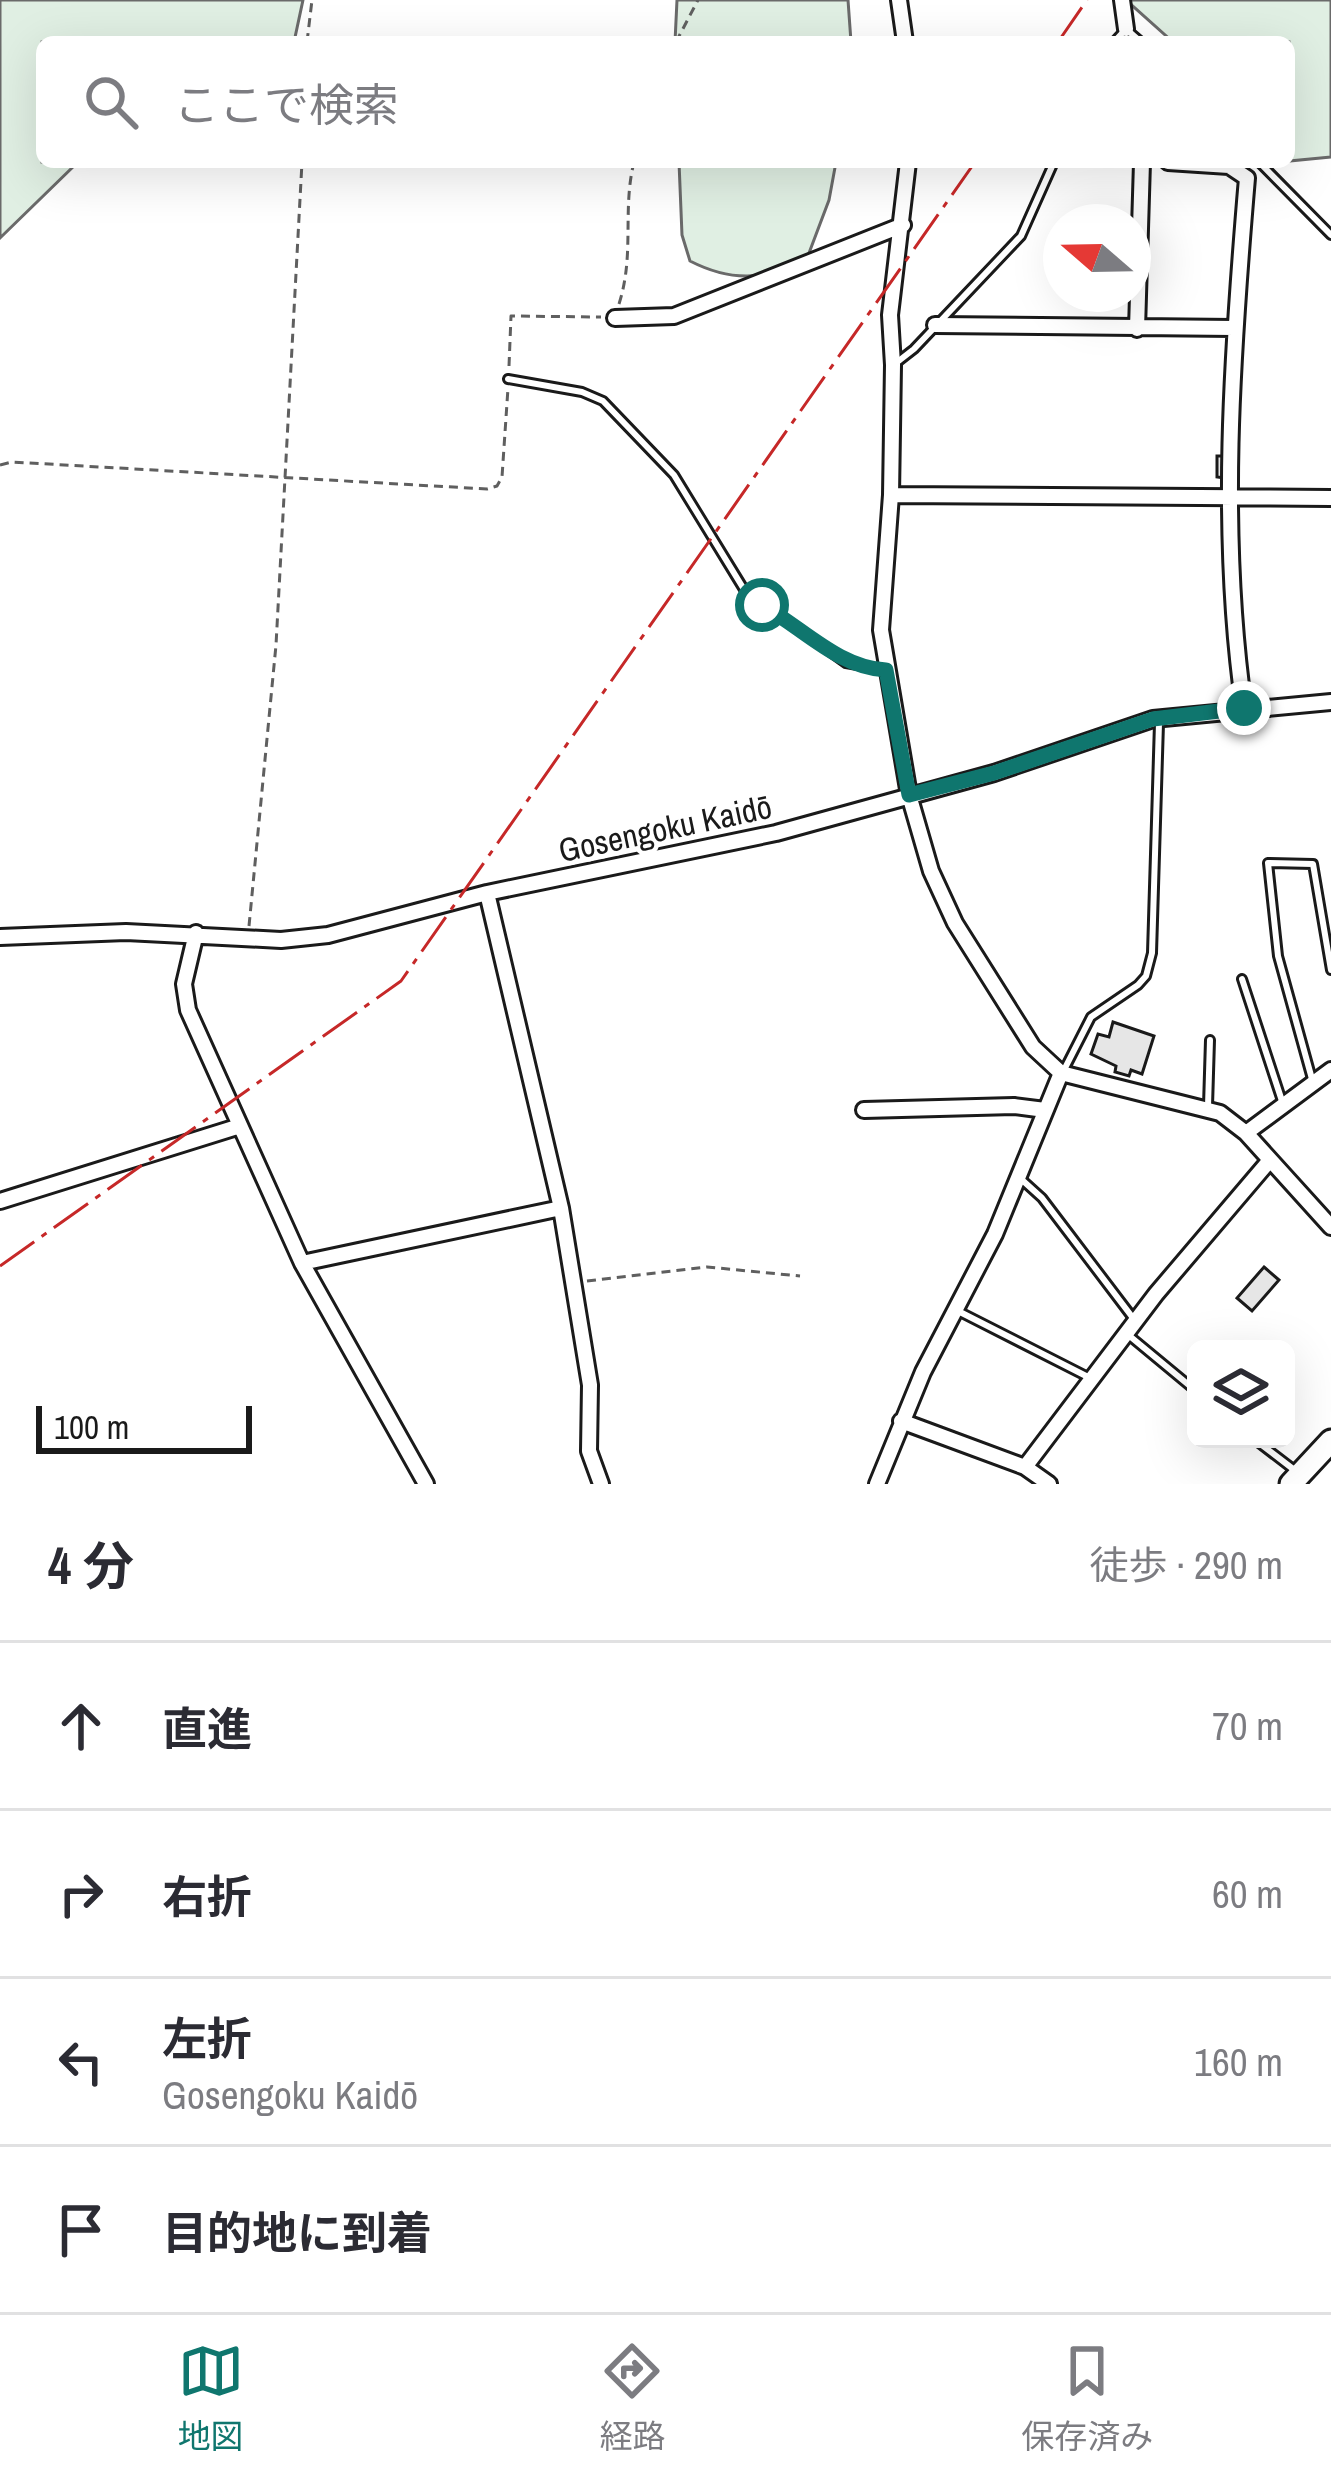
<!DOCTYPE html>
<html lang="ja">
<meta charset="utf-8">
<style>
:root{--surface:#fff;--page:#f7f7f7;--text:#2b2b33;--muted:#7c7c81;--line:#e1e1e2;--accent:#0f766e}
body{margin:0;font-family:"Archivo Narrow","Noto Sans JP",sans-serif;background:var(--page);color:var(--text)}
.controls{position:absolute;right:36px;bottom:36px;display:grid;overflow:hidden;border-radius:18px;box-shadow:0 12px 48px #0002}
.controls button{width:108px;height:108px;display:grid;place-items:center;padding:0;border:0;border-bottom:3px solid var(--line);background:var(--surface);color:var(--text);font:60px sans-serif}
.compass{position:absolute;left:1043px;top:204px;width:108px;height:108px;border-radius:50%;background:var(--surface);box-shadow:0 12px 48px #0002;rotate:290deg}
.scale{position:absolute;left:36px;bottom:30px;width:216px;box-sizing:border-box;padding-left:12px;border:6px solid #1a1a1a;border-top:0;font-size:33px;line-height:42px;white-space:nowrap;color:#1a1a1a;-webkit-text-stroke:9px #fff;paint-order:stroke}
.stop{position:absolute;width:36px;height:36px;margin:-27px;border:9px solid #0f766e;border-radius:50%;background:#fff}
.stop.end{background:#0f766e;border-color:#fff;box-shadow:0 3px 12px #0008}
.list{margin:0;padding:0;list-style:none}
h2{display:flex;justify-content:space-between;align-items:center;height:156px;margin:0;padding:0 48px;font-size:51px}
h2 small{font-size:39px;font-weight:400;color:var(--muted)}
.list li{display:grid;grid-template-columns:78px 1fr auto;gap:36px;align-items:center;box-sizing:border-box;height:168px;padding:0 48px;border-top:3px solid var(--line)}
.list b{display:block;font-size:45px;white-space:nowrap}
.list p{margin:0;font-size:39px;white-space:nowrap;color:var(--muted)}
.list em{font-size:39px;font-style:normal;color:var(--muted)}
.icon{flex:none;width:66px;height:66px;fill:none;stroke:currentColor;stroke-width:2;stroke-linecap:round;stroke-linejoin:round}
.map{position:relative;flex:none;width:1331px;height:1484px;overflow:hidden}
.search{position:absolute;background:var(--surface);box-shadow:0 12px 48px #0002;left:36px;right:36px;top:36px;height:132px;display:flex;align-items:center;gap:30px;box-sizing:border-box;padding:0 42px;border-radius:18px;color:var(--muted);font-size:45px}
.sheet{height:828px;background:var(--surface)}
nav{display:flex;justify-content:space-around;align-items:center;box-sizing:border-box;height:168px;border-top:3px solid var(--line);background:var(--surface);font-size:33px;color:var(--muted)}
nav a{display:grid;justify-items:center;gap:6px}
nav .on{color:var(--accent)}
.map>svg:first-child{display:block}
.green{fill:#e0efe3;stroke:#6a6a6a;stroke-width:3}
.building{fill:#e6e6e6;stroke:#1a1a1a;stroke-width:3}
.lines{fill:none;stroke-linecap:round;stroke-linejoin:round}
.service-casing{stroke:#1a1a1a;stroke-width:12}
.minor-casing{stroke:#1a1a1a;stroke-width:20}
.trunk-casing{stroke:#1a1a1a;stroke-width:27}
.path{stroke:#5f5f5f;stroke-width:3;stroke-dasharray:9 6;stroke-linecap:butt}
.service{stroke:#fff;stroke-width:6}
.minor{stroke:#fff;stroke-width:14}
.trunk{stroke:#fff;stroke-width:21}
.power{stroke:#c62828;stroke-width:3;stroke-dasharray:42 9 6 9;stroke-linecap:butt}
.route{stroke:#0f766e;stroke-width:15}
.labels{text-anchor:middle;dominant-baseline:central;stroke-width:9;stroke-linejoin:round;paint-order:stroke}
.street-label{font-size:33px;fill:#1a1a1a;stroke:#fff}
</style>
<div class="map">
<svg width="1331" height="1484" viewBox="0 0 1331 1484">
<rect width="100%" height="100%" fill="#fff"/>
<path class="green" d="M0,0h303l-9,42h-252v120h36l-78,76z
M677,0h171l3,42h-176z
M1126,0h205v157l-42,4v-119h-116z
M679,162h157l-7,38 -23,61c-43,19 -75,21 -116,0l-8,-26z"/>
<path class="building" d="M1217,456h8v22l-8,-1z
M1113,1022l41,14 -12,38 -11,-4 -2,6 -14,-4 1,-6 -25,-12 7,-20 11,3z
M1264,1267l15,13 -27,31 -15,-13z"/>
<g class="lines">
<defs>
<path id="service" d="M1114,42l12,-13 15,13
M1259,162l72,73
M896,363l18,-14 107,-113 33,-74
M508,379l74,13 21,9 71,74 71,116 101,72 40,7
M1242,979l40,122
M1064,1070l27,-53 47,-32 8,-9 6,-23 7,-230
M1312,1079l-34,-123 -10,-93 45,1 18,106
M1208,1106l2,-66
M1021,1179l21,19 91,120
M956,1310l134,68
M1126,1333l70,58
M1254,1439l43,33"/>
<path id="minor" d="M899,0l6,42
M1122,0l4,29
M908,162l-18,153 3,50 -2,130 -10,135 28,165 22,76 24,52 78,124 28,26 159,40 26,20 85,94
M1168,162l61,4 18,12c-15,176 -28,355 -3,530
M615,318l59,-2 229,-91
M935,325l299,3
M1137,329l5,-167
M891,495l440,3
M487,893l74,315 29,177 -1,66 12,33
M196,933l-12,51 4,26 114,253 124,221
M0,937l126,-5 155,8 47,-5 159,-42 289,-60 218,-60 159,-54 178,-17
M864,1110l150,-4 31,4
M1246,1133l85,-63
M0,1201l240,-75
M302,1263l259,-55
M901,1421l124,46 24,17
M1025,1467l131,-173 114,-134
M877,1484l46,-112 72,-138 66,-161"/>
<path id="trunk" d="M1291,1484l40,-43"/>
</defs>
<use href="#service" class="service-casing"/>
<use href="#minor" class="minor-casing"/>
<use href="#trunk" class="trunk-casing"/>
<path class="path" d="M307,42l5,-42
M676,42l22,-42
M619,304c16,-50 3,-94 15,-142
M509,366l2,-50 90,1
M0,465l12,-3 475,27 10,-3 5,-9 6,-89
M249,926l27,-281 26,-483
M587,1281l120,-14 93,9"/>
<use href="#service" class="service"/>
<use href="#minor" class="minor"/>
<use href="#trunk" class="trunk"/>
<path class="power" d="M1058,42l29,-42
M0,1266l401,-285 574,-819"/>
</g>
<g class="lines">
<path class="route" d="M762,605c41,23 77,63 124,65l23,125 85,-22 159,-54 91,-11"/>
</g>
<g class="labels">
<g class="street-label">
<text transform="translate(665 828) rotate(-12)">Gosengoku Kaidō</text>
</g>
</g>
</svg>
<div class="controls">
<button><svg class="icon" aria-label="layers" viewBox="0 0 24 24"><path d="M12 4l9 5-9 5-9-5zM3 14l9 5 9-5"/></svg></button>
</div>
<svg class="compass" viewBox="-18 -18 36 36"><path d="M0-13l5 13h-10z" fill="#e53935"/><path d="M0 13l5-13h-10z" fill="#7c7c81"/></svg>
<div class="scale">100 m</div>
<div class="stop" style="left:762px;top:605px"></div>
<div class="stop end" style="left:1244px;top:708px"></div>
<div class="search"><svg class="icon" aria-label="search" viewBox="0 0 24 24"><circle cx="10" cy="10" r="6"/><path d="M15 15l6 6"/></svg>ここで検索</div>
</div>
<section class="sheet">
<h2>4 分<small>徒歩 · 290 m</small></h2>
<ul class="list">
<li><svg class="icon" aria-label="ahead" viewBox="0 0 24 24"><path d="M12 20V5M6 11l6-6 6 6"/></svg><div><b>直進</b></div><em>70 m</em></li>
<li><svg class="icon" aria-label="right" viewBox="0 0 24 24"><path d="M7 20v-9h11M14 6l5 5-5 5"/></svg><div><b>右折</b></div><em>60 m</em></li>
<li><svg class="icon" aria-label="left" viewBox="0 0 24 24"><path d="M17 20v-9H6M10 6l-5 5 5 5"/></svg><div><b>左折</b><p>Gosengoku Kaidō</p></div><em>160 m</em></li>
<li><svg class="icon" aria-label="arrive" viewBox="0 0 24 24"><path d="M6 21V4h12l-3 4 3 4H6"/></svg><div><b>目的地に到着</b></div></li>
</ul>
</section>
<nav>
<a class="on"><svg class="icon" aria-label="map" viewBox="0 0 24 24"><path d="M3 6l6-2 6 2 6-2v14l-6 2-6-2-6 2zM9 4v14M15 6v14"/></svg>地図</a>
<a><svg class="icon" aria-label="directions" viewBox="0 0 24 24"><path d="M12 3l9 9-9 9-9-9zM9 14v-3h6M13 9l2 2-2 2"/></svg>経路</a>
<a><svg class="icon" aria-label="saved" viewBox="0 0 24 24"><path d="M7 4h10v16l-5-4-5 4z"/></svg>保存済み</a>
</nav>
